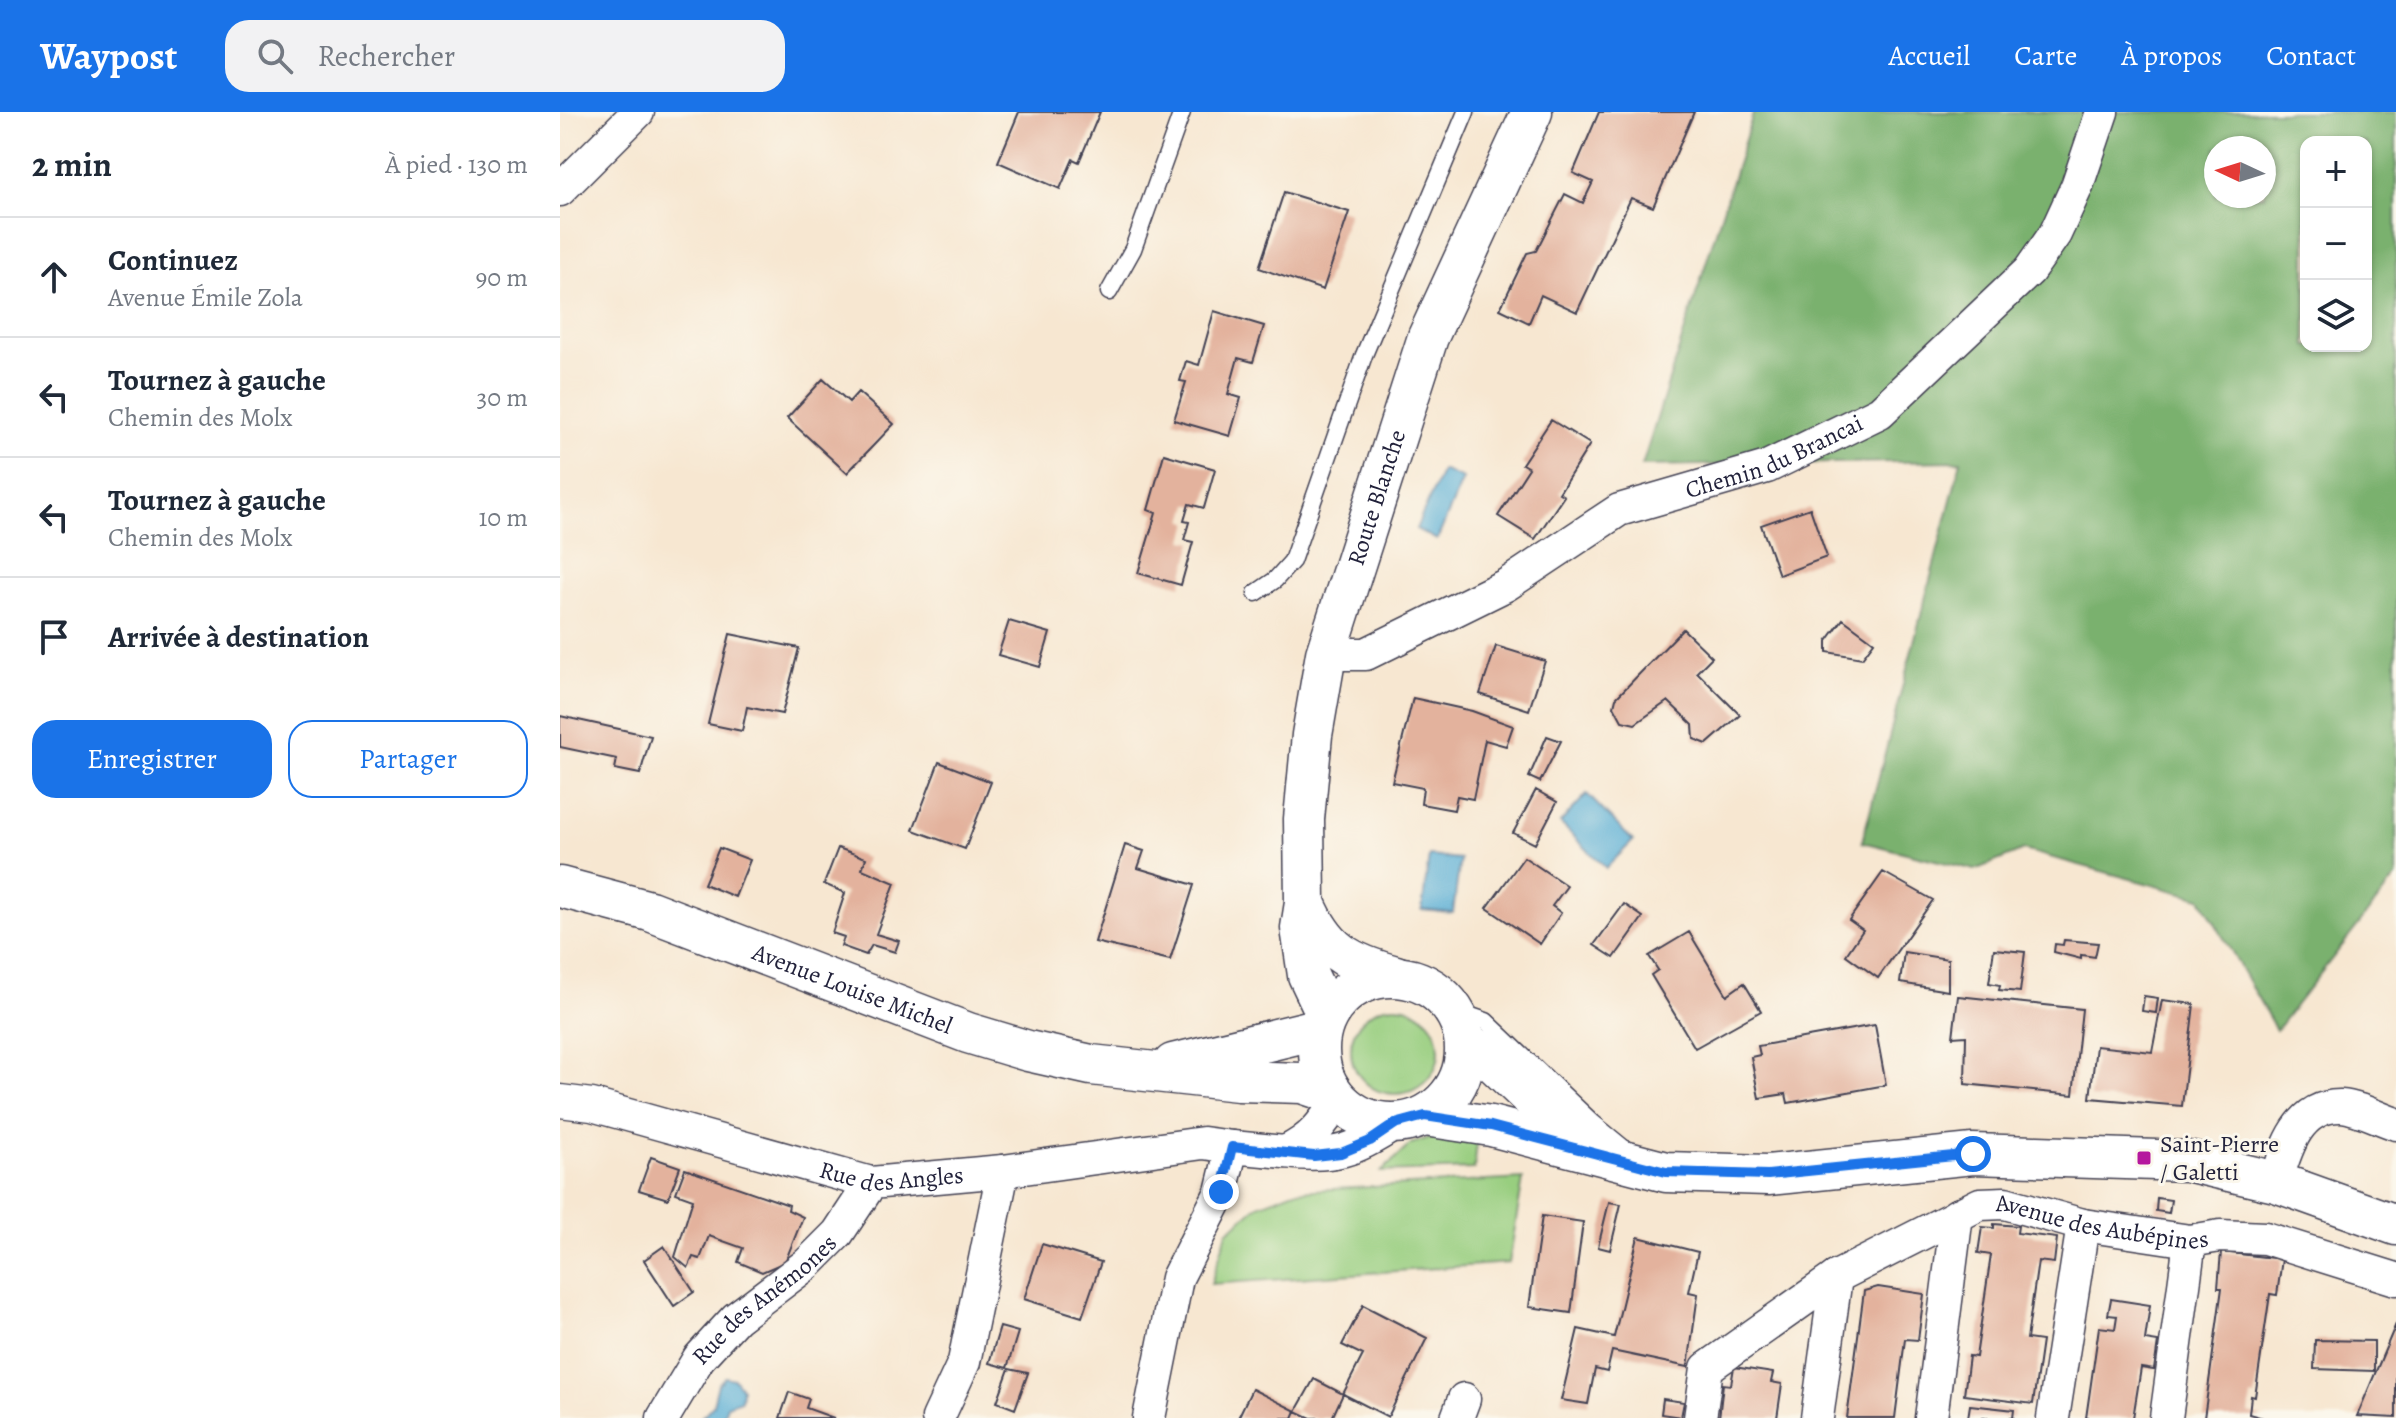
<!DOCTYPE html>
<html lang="fr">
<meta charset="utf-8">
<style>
:root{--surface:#fff;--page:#f2f2f3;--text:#1f2937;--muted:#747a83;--line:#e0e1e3;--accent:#1a73e8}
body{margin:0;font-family:Alegreya,serif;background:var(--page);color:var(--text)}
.controls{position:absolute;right:24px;top:24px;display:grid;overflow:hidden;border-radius:16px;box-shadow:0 2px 6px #0004}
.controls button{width:72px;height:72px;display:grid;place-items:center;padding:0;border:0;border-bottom:2px solid var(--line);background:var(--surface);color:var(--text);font:40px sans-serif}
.compass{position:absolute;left:1644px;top:24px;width:72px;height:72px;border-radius:50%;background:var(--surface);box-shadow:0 2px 6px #0004;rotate:274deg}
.stop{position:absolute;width:24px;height:24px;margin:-18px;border:6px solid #1a73e8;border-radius:50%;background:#fff}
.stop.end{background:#1a73e8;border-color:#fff;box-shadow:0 2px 8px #0008}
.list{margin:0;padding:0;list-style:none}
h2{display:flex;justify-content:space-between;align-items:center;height:104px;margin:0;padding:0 32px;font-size:34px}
h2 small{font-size:26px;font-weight:400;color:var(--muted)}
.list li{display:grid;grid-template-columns:52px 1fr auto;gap:24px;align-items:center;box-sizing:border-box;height:120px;padding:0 32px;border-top:2px solid var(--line)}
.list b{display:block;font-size:30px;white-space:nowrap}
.list p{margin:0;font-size:26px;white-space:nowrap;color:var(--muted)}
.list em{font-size:26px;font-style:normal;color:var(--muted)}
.actions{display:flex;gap:16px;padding:24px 32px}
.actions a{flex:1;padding:18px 0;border:2px solid var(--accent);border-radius:24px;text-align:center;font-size:28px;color:var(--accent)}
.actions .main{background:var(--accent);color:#fff}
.icon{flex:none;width:44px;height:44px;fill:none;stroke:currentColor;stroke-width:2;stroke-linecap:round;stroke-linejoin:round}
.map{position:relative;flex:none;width:1836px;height:1306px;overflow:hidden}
header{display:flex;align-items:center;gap:48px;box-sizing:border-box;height:112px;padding:0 40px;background:var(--accent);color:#fff}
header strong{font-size:38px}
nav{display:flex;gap:44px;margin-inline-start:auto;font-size:28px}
.search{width:560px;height:72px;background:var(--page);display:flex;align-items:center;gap:20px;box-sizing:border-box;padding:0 28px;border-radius:24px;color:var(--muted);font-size:30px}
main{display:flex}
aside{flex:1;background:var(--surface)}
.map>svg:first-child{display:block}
.green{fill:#98ce7f;stroke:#5d785d;stroke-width:2}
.forest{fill:#7ab16e;stroke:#4e6a54;stroke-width:2;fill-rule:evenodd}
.water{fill:#58add4;stroke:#3d6888;stroke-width:2}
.building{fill:#e3b29d}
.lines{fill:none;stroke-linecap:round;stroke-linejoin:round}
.service-casing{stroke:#424052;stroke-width:19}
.minor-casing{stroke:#424052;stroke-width:35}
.tertiary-casing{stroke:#424052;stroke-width:43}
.service{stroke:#fff;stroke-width:16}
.minor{stroke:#fff;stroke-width:32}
.tertiary{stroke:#fff;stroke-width:40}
.route{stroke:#1a73e8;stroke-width:10}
.poi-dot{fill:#b5179e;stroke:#fbf7ec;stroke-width:3}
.labels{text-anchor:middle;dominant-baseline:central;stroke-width:6;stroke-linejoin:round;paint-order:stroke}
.street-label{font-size:24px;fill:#22223b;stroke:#fbf7ec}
.poi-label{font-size:24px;fill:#22223b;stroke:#fbf7ec;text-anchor:start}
</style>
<header>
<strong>Waypost</strong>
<div class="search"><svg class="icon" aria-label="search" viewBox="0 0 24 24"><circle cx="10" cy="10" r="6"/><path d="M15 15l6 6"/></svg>Rechercher</div>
<nav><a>Accueil</a><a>Carte</a><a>À propos</a><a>Contact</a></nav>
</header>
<main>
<aside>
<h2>2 min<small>À pied · 130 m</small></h2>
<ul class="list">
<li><svg class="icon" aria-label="ahead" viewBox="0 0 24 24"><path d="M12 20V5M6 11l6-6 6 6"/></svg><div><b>Continuez</b><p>Avenue Émile Zola</p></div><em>90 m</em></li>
<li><svg class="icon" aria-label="left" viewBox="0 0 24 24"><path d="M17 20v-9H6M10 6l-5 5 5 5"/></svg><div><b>Tournez à gauche</b><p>Chemin des Molx</p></div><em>30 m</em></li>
<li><svg class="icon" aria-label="left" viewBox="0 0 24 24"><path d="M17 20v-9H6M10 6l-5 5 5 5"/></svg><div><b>Tournez à gauche</b><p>Chemin des Molx</p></div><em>10 m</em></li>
<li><svg class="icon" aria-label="arrive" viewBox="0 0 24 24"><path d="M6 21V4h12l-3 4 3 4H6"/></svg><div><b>Arrivée à destination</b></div></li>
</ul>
<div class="actions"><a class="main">Enregistrer</a><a>Partager</a></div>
</aside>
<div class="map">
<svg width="1836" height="1306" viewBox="0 0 1836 1306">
<rect width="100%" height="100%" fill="#fbf7ec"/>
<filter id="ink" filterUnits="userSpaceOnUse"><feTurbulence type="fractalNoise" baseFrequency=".0125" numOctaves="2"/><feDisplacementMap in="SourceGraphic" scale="16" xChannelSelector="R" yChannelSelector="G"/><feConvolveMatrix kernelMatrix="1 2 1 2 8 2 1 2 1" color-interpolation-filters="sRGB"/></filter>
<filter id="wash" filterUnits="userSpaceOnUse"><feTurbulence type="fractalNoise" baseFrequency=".006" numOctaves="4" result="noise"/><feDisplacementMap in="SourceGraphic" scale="32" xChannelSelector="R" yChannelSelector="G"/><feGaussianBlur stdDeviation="1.8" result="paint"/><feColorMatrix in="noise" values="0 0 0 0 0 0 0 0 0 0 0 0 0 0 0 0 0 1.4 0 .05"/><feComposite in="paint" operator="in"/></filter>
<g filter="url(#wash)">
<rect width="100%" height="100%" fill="#f7e7d1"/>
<path class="green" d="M791 938a44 44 0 1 1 88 0a44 44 0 1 1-88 0Z
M886,1020l32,3 -4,34 -93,3 30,-28z
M963,1067l-14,84 -298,21 16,-52 31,-27 37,-14z"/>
<path class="forest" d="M1197,0h639v765l-120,153 -75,-132 -177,-48 -49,20 -113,-28 99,-381 -319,5 111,-352zM1746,30h60v204h-60zM1656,36h48v48h-48z"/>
<path class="water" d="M882,358l21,9 -26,61 -21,-11z
M1027,682l46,47 -27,27 -46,-45z
M869,744l31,3 -7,54 -31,-3z
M165,1265l9,2 8,10 -1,11 -14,5 -4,13h-22l12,-13 5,-21z"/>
<g id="blocks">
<path class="building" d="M459,0h81l-21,50 -6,-3 -13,30 -62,-27z
M1039,0h95l-41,95 -22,-9 -54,114 -36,-17 -12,28 -29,-14 27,-56 9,-2 29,-57 18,9 10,-21 -20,-9z
M724,80l65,20 -26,78 -64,-22z
M654,199l50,15 -11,36 -15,-4 -10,36 13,4 -11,38 -56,-16 12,-38 -6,-1 6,-20 13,4z
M263,267l26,23 9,-10 36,32 -47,49 -60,-55z
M991,308l39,24 -31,49 5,3 -29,43 -37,-23 31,-48 -7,-4z
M604,342l51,15 -11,39 -15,-4 -5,17 5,1 -5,18 9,2 -12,43 -43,-12 18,-60 -8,-3z
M1250,396l17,49 -48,18 -18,-50z
M1283,507l31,23 -12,16 -35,-6v-11z
M449,509l41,12 -10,34 -42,-12z
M1123,517l29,28 -15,15 43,43 -33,29 -13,-5 -1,-14 -25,-24 -33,23 -13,-3 -8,-15 2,-8z
M170,522l69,14 -17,66 -35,-7 -5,24 -34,-7z
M936,534l49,15 -16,49 -49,-16z
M853,586l59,13 41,15 -7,20 -21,-6 -12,59 -16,-3 -3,14 -33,-6 2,-16 -31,-6z
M0,604l91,20 -11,38 -25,-5 2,-10 -57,-12z
M987,624l14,5 -21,41 -11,-5z
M379,650l52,20 -26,67 -52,-19z
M976,678l21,12 -22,42 -22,-11z
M565,733l19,6 -6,17 56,17 -24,75 -75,-18z
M159,736l31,12 -15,37 -31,-13z
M278,736l28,10 -4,11 33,14 -19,51 23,7 -4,11 -23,-7 -6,10 -25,-9 3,-9 -12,-4 13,-40 -21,-9z
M964,745l43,29 -15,20 9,7 -21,31 -53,-36z
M1323,760l50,28 -55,78 -32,-23 17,-25 -14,-10z
M1064,792l19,13 -29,41 -20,-13z
M1129,820l38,63 17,-12 17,28 -66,37 -44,-73 7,-5 -9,-14z
M1504,828l34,3 -3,14 -14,-2v4l-27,-7 1,-8 8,1z
M1434,837l31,3 -5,40 -21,-2 1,-5 -11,-2z
M1344,840l44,7v32l-48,-8z
M1398,884l124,13 -9,86 -108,-11 1,-48 -13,1z
M1584,884l14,2 -2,15 -14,-2z
M1602,888l32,4 -12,102 -92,-8 6,-52 56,6z
M1315,913l11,60 -98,18 -2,-9 -27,4 -8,-41 9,-2 -2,-9z
M91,1045l29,10 -12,32 -29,-9z
M125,1057l104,36 -1,5 15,7 -18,45 -23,10 -24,-10 5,-14 -34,-12 -9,23 -7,-2 -5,11 -13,-11 18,-58 -17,-6z
M1597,1086l14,2 -2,13 -13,-2z
M1049,1090l12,2 -11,46 -12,-3z
M982,1104l41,6 -12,91 -42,-6z
M1434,1112l24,2 -1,7 40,5 -3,25 -16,-2 -11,78 15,2 -9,63 -69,-9 5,-39 7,1 15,-102 -13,-2 4,-26 12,1z
M1078,1125l60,15 -9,40 9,2 -10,73 -76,-16 -5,21 -12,-3 -7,35 -27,-4 17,-71 36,8z
M482,1132l59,18 -19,55 -58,-18z
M104,1134l30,46 -20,14 -30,-46z
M1661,1140l61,7 -5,36 -7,-1 -15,103 -4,-1 -2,18 14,4h-59l18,-130h-4z
M1318,1175l46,7 -6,46 -13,-1 -10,79h-48l17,-127z
M1551,1187l39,6 -5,35 13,2 -4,28 -13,-2 -8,50h-47l13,-91 16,2 2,-13 -9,-1z
M803,1193l64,33 -39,79 -45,-23 20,-39 -21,-10z
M1836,1212v94l-39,-2z
M440,1215l18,5 -11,36 -18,-5z
M1755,1228l59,1v30l-60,-2z
M1174,1255l39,6 -2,9 11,2 -5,34h-58l4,-34 8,1z
M449,1257l19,4 -13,36 -18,-7z
M754,1267l29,15 -11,24h-21l-15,-7z
M692,1277l44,22 -3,7h-55z
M229,1280l20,7 -3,9 28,10h-54z
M1103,1287l21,3 -3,15 -20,-3z
M1410,1293l44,5 -1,8h-45z"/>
</g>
</g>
<g filter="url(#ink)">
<use href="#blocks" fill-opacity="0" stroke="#424052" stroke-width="2"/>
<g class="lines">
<defs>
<path id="service" d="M549,180l24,-43 49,-137
M696,481l19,-13 17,-19 72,-206 102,-243
M894,898l32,11 107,102 33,27"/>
<g id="minor">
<path d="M0,78l78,-78"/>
<path id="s1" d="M766,542h40l140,-69 113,-75 148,-43 113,-55 149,-141 26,-37 22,-48 25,-74"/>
<path d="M778,988c-16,25 -26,39 -53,52 48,6 70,-1 110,-28"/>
<path id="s2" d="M0,989l32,4 279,78 132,-12 200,-28 29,4"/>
<path d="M1716,1070c10,-33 22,-77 65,-76 17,1 39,13 55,18"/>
<path id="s3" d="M103,1306l36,-60 37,-40 71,-54 31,-31 33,-50"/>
<path d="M378,1306l26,-56 39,-191"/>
<path d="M589,1306l28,-140 44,-86 11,-45 53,5"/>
<path d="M897,1306l7,-19"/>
<path id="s4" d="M1140,1306l7,-50 129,-91 144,-73 25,-1 78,22 107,16 30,-5 45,2 131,41"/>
<path d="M1257,1306l19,-141"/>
<path d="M1371,1306l26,-203"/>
<path d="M1493,1306l30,-193"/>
<path d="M1606,1306l24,-177"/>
</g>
<g id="tertiary">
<path id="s5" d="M0,775l90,24 318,122 60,18 63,14 147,16 64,2 30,10"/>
<path d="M745,791c20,48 43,60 91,73"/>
<circle cx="832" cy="938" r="73"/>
<path id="s6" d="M767,903l-19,-40 -7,-47 4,-25 -1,-84 8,-84 14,-81 102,-317 104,-225"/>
<path d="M905,929l25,18 95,90"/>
<path d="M613,952l148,-36"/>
<path d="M865,1004l66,10 175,46 102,3 205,-21 214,7 89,21 120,43"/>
</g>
</defs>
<use href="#service" class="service-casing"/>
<use href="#minor" class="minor-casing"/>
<use href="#tertiary" class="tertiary-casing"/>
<use href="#service" class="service"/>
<use href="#minor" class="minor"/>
<use href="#tertiary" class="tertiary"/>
</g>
</g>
<g class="lines" filter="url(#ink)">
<path class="route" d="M661,1080l11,-45 82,9 27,-3 29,-12 25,-17 30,-8 66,10 175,46 102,3 205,-21"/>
</g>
<rect class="poi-dot" x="1576" y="1038" width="16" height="16" rx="4"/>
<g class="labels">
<g class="street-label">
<text stroke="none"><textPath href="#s1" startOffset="496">Chemin du Brancai</textPath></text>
<text stroke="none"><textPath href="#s6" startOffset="532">Route Blanche</textPath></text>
<text stroke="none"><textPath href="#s5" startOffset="310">Avenue Louise Michel</textPath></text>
<text stroke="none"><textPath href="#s2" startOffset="342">Rue des Angles</textPath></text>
<text stroke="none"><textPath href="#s4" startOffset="494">Avenue des Aubépines</textPath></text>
<text stroke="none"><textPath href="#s3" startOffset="158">Rue des Anémones</textPath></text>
</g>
<g class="poi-label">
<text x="1600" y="1032">Saint-Pierre<tspan x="1600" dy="28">/ Galetti</tspan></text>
</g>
</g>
</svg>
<div class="controls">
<button>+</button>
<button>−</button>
<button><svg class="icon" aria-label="layers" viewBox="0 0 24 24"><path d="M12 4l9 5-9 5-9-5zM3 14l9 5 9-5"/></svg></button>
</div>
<svg class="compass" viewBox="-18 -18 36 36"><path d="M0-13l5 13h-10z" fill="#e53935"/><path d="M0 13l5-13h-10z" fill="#747a83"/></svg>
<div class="stop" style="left:1413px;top:1042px"></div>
<div class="stop end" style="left:661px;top:1080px"></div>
</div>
</main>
